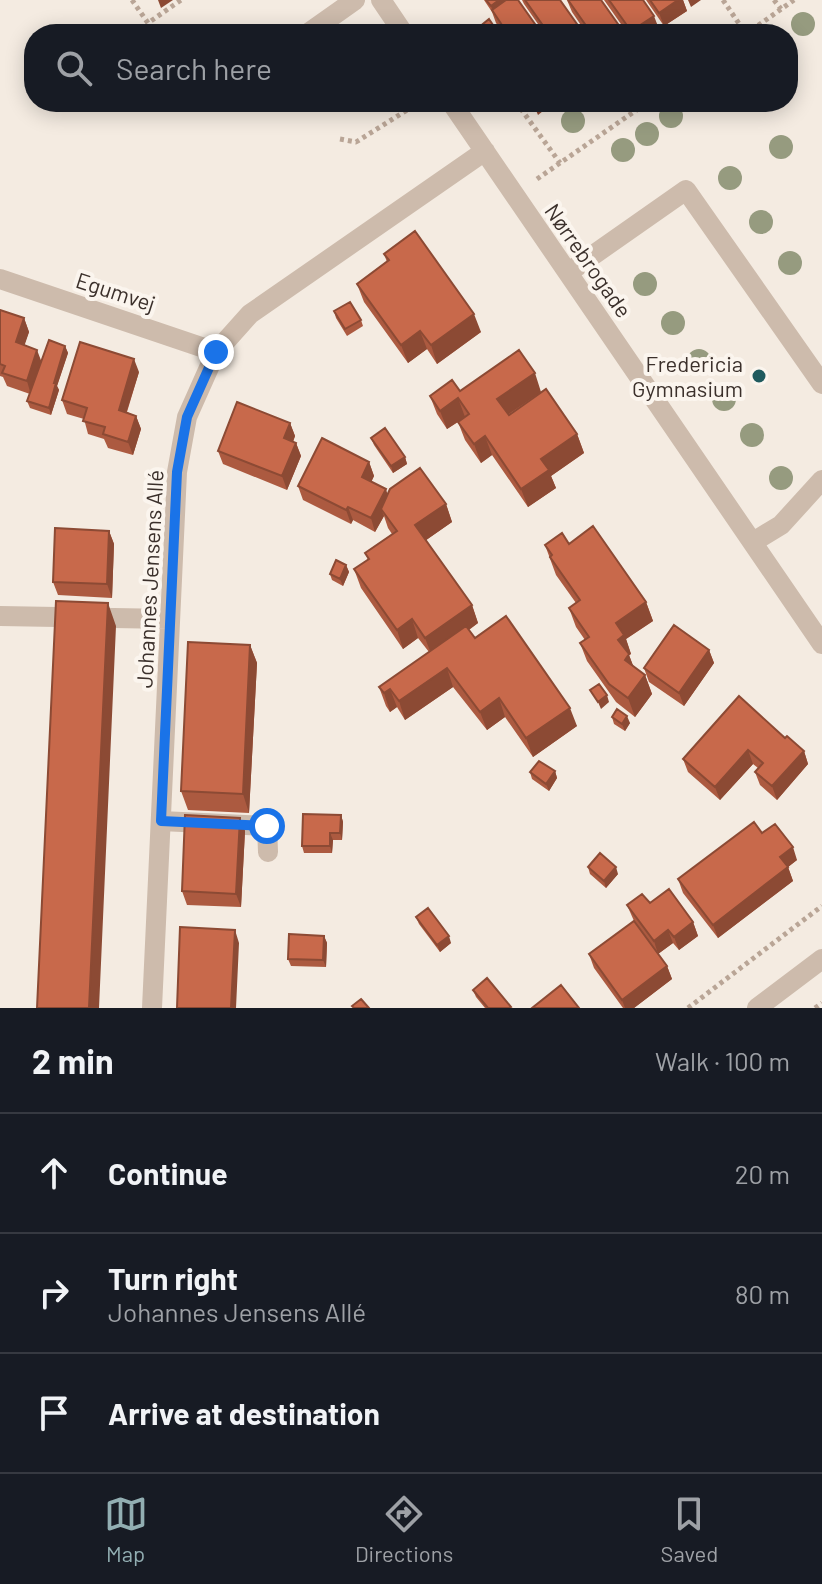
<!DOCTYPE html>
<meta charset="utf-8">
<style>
:root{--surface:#171b24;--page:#242831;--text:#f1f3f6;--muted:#9ea1a6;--line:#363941;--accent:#92aeb2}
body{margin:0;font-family:Barlow,sans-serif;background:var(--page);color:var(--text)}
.stop{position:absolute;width:24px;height:24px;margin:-18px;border:6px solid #1a73e8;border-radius:50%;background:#fff}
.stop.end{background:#1a73e8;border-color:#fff;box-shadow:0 2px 8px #0008}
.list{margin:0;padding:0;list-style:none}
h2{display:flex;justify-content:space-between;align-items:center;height:104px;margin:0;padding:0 32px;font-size:34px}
h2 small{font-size:26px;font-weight:400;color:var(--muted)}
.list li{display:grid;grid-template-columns:52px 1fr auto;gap:24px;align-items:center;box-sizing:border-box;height:120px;padding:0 32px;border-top:2px solid var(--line)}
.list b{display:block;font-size:30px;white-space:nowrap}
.list p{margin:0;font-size:26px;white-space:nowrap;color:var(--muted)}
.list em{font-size:26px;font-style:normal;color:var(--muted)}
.icon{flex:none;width:44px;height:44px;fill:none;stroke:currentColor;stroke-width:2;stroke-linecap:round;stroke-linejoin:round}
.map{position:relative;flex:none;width:822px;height:1008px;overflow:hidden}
.search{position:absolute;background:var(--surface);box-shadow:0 4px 20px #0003;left:24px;right:24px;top:24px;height:88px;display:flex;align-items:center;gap:20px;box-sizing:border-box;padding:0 28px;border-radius:32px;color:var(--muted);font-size:30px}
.sheet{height:464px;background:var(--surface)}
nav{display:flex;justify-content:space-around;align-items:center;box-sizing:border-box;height:112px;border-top:2px solid var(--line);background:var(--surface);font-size:22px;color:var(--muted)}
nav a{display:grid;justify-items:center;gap:4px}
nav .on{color:var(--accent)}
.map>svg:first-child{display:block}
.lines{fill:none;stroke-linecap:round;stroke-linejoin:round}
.path{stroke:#b9a596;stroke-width:5;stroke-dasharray:4 4;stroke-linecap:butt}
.minor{stroke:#cdbbac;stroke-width:20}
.tree{fill:#969b7f}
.wall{fill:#ac5a40}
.shaded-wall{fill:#8c4a34}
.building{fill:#c8694b;stroke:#8c4a34;stroke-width:2}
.route{stroke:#1a73e8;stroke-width:10}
.poi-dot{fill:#1f5a5e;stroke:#fbf5ee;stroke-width:3}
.labels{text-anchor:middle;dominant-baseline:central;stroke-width:8;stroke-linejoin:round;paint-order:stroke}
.street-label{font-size:22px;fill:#3b302b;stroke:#fbf5ee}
.poi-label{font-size:22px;fill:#3b302b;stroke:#fbf5ee;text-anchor:end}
</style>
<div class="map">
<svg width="822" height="1008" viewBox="0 0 822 1008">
<rect width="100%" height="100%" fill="#f4ebe1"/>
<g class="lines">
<path class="path" d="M132,0l16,23 33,-23
M723,0l23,34 48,-34
M774,0l7,9
M516,102l44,61
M340,139l16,3 64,-40
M537,179l111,-77
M688,1008l134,-102
M815,1008l7,-5"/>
<path class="minor" d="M381,0l23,34
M307,34l48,-34
M451,102l371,542
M569,272l117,-82 136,194
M0,279l216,73
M753,542l28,-17 41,-45
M0,616l170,3
M161,821l106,5 1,26
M152,1008l25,-536 10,-55 29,-65 34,-38 235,-163
M757,1008l65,-49"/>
</g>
<g class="tree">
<circle cx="803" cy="24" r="12"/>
<circle cx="671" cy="116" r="12"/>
<circle cx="573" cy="121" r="12"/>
<circle cx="647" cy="134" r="12"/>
<circle cx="781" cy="147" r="12"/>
<circle cx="623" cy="150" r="12"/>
<circle cx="730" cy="178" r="12"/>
<circle cx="761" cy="222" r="12"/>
<circle cx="790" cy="263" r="12"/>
<circle cx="645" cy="284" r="12"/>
<circle cx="673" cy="323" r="12"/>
<circle cx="699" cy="361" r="12"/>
<circle cx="724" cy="399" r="12"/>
<circle cx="752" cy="435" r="12"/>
<circle cx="781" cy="478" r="12"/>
</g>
<path class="wall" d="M484,0h34l24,34h-38l-8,-11 -4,-11z
M522,0h38l24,34h-39l-21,-30z
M567,0l58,34h-38l-15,-22z
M604,0h39l16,29 -7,5h-24z
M646,0h37l4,11 -23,15z
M384,254l97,78 -44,32 -10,-15 -19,14 -44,-61 -7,-18 30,-22z
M0,310l24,8 5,14 -5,13 17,16 24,-15 3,7 -11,33 2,4 -8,25 -21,-7 -3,-7 3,-7 -23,-8 -4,-9 -3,-1z
M334,311l27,9 2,6 -16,10 -11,-18z
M139,372l-12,40 9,4 5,13 -8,26 -25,-7 -4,-9 -16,-5 -4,-15 -17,-5 -5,-14z
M541,392l-33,23 69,19 7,19 -33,23 5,12 -28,19 -36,-52 -11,8 -16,-23 -7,-18 -11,7 -10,-15 -7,-18z
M290,423l5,13 -2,6 3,1 5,13 -14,34 -64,-26 -5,-13z
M371,438l34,19 2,7 -14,9 -19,-28z
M369,462l5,14 -3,6 17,13 58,9 6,18 -26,18 46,65 6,18 -9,7 6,8 102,88 -44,31 -28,-40 -18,13 -34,-43 -48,33 -8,-13 -7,5 -4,-6 -7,-19 50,-35 -11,-14 -15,11 -42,-61 -7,-19 14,-9 -3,-7 27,-19 -4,-6 -4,-12 -9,16 -22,-12 -2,4 -48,-24 -5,-14z
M109,531l5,13 -2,54 -54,-3 -5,-13z
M569,544l77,58 7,19 -27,18 5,15 -2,1 4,11 12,9 7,19 -17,23 -19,-15 -29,-41 -7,-18 5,-3 -9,-13 -7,-19 7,-5 -20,-28 -11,-30z
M346,565l3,7 -6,14 -11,-6 -2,-6z
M250,645l7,18 -8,150 -61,-3 -7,-19z
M709,650l5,13 -30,43 -35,-24 -5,-14z
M612,717l18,6 -5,8 -11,-7z
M785,738l19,13 4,13 -31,36 -17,-15 -5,-13 3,-4 -5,-4 -33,36 -32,-28 -5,-13z
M555,771l2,7 -8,13 -17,-12 -2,-7z
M341,815l2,7 -1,18h-9l-1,13h-28l-2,-7z
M240,818l5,13 -4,76 -54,-2 -5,-14z
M762,833l35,27 -9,7 5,14 -75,57 -35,-45 -5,-14z
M588,867l30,7 -12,14 -16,-14z
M650,903l43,19 5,14 -19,14 -6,-7 -15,11 9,12 5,13 -38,29h-11l-29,-40 -5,-14 45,-33 -7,-16z
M416,917l35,26 -11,9 -21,-28z
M324,936l3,7 -1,24 -35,-1 -3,-7z
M487,978l24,30h-26l-9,-11 -3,-7z"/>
<path class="shaded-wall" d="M158,0h15l-12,8z
M499,0h13l-19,13 -2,-7z
M678,0h5l4,11 -23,15 -5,-13z
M688,0h13l-10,7z
M654,16l5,13 -7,5h-20l-1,-3z
M543,102h3l2,5 -10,8 -3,-7z
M474,314l7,18 -44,32 -6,-19z
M24,318l5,14 -8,24 -5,-14z
M420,331l7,18 -19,14 -7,-18z
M65,346l3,7 -11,33 2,4 -8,25 -2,-7 5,-25z
M37,350l5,13 -11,32 -4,-14z
M134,359l5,13 -16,51 -4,-13z
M535,373l6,19 -37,25 -7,-18z
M458,398l7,19 -18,12 -7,-18z
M136,416l5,13 -8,26 -5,-13z
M290,423l5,13 -6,16 -5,-14z
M577,434l7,19 -33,23 5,12 -28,19 -7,-18 20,-30z
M485,436l7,19 -11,8 -7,-19z
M296,443l5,13 -14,34 -5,-14z
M405,457l2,7 -14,9 -2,-7z
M369,462l5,14 -7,15 -5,-14z
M386,489l4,14 -9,6 3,7 -9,16 -4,-14z
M446,504l6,18 -30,21 -7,-18z
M348,507l5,13 -2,4 -5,-14z
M109,531l5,13 -2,54 -5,-14z
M346,565l3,7 -6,14 -3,-7z
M646,602l7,19 -27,18 5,15 -2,1 7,18 -4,5 -14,-38 -2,-17z
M108,603l8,23 -17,382h-10z
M472,605l6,18 -46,33 -7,-18z
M412,619l6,19 -15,11 -6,-19z
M250,645l7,18 -8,150 -6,-19z
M709,650l5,13 -30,43 -5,-13z
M447,668l6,19 -48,33 -6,-19z
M645,675l7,19 -17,23 -7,-19z
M390,689l7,18 -7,5 -6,-19z
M607,695l2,7 -8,7 -3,-7z
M499,698l6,19 -18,13 -7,-18z
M570,708l7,18 -44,31 -7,-19z
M627,716l3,7 -5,8 -3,-7z
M748,750l5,14 -33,36 -5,-13z
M804,751l4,13 -31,36 -5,-14z
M555,771l2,7 -8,13 -3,-7z
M341,815l2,7 -1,18 -2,-7z
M240,818l5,13 -4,76 -5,-13z
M330,833l3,7 -1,13 -2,-7z
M793,847l4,13 -9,7 5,14 -75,57 -5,-13 67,-68z
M616,867l2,7 -12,14 -2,-7z
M693,922l5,14 -19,14 -5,-13z
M235,930l4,13 -3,65h-5z
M668,930l5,13 -15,11 -4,-13z
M324,936l3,7 -1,24 -3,-7z
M449,936l2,7 -11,9 -3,-7z
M667,966l5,13 -38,29h-9l-3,-8z"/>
<path class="building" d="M486,0h13l-8,6z
M506,0h12l24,34h-34l-16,-24z
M525,0h35l24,34h-35z
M568,0h33l24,34h-33z
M609,0h34l11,16 -23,15z
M650,0h28l-19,13z
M489,19l10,15h-17l-4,-6z
M530,102h13l-8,6z
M415,231l59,83 -43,31 -11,-14 -19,14 -44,-61 32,-24 -5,-6z
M350,302l11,18 -16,9 -11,-18z
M0,310l24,8 -8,24 21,8 -10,31 -25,-8 3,-7 -5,-2z
M49,340l16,6 -11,37h2l-7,25 -22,-7z
M80,342l54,17 -15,51 17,6 -8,26 -25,-8 2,-7 -22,-6 4,-13 -25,-8z
M519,350l16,23 -38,26 12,16 37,-26 31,45 -36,25 8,11 -28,19 -36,-53 -11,8 -16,-22 11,-8 -11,-16 -18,13 -10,-15 22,-16 8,11z
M237,402l53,21 -6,15 12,5 -14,33 -64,-25z
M385,428l20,29 -14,9 -20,-28z
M322,438l47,24 -7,15 24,12 -15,29 -23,-11 -2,3 -48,-24z
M420,468l26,36 -31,21 57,80 -47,33 -13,-19 -15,11 -43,-61 15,-10 -4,-6 32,-22 -16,-22 9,-20z
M593,526l53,76 -30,21 8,12 -6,5 11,14 -4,6 20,15 -17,23 -19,-14 -29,-41 9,-6 -20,-29 11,-8 -30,-43 2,-2 -7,-10 17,-12 7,11z
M55,528l54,3 -2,53 -54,-2z
M336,560l10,5 -6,14 -10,-5z
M56,601l52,2 -19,405h-52z
M506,616l64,92 -44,30 -27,-40 -19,14 -33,-44 -48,33 -9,-12 -6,4 -5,-6 87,-61 9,12z
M674,625l35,25 -30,43 -35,-25z
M188,642l62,3 -7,149 -62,-3z
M599,684l8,11 -9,7 -8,-12z
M739,696l46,42 2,-2 17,15 -32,35 -17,-14 8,-9 -15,-13 -33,37 -32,-28z
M617,709l10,7 -5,8 -10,-7z
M539,761l16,10 -9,13 -16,-12z
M303,814l38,1 -1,18h-10v13h-28z
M185,815l55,3 -4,76 -54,-3z
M754,822l8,11 13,-9 18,23 -13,10 8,10 -75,58 -35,-46z
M600,853l16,14 -12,14 -16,-14z
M669,889l24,33 -19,15 -6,-7 -14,11 -27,-36 15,-11 8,9z
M428,908l21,28 -12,9 -21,-28z
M634,921l33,45 -45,34 -33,-46z
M180,927l55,3 -4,78h-54z
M289,934l35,2 -1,24 -35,-1z
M487,978l24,29 -2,1h-21l-15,-18z
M561,985l18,23h-47z
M361,999l8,9h-15l-2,-2z"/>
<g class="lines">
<path class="route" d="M216,352l-29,65 -10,55 -16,349 106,5"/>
</g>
<circle class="poi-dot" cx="759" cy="376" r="8"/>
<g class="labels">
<g class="street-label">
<text transform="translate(589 260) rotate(55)">Nørrebrogade</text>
<text transform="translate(116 291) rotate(18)">Egumvej</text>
<text transform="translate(149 579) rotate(-87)">Johannes Jensens Allé</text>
</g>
<g class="poi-label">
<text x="743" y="363">Fredericia<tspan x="743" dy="25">Gymnasium</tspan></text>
</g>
</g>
</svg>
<div class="stop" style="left:267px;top:826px"></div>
<div class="stop end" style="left:216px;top:352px"></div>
<div class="search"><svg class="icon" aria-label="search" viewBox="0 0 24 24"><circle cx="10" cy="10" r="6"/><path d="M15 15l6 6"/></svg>Search here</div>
</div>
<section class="sheet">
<h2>2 min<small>Walk · 100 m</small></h2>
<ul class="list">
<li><svg class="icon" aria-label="ahead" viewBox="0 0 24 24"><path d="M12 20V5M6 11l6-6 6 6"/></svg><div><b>Continue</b></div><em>20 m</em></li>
<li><svg class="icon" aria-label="right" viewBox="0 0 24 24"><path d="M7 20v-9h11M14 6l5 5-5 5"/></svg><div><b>Turn right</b><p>Johannes Jensens Allé</p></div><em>80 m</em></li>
<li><svg class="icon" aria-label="arrive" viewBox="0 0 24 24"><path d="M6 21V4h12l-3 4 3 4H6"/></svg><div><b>Arrive at destination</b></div></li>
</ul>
</section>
<nav>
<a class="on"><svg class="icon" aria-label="map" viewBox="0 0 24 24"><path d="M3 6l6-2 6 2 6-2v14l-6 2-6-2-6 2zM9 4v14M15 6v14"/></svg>Map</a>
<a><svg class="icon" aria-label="directions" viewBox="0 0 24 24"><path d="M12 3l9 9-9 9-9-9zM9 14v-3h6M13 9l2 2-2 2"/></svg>Directions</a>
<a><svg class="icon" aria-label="saved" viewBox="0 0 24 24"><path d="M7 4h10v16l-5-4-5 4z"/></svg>Saved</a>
</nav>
